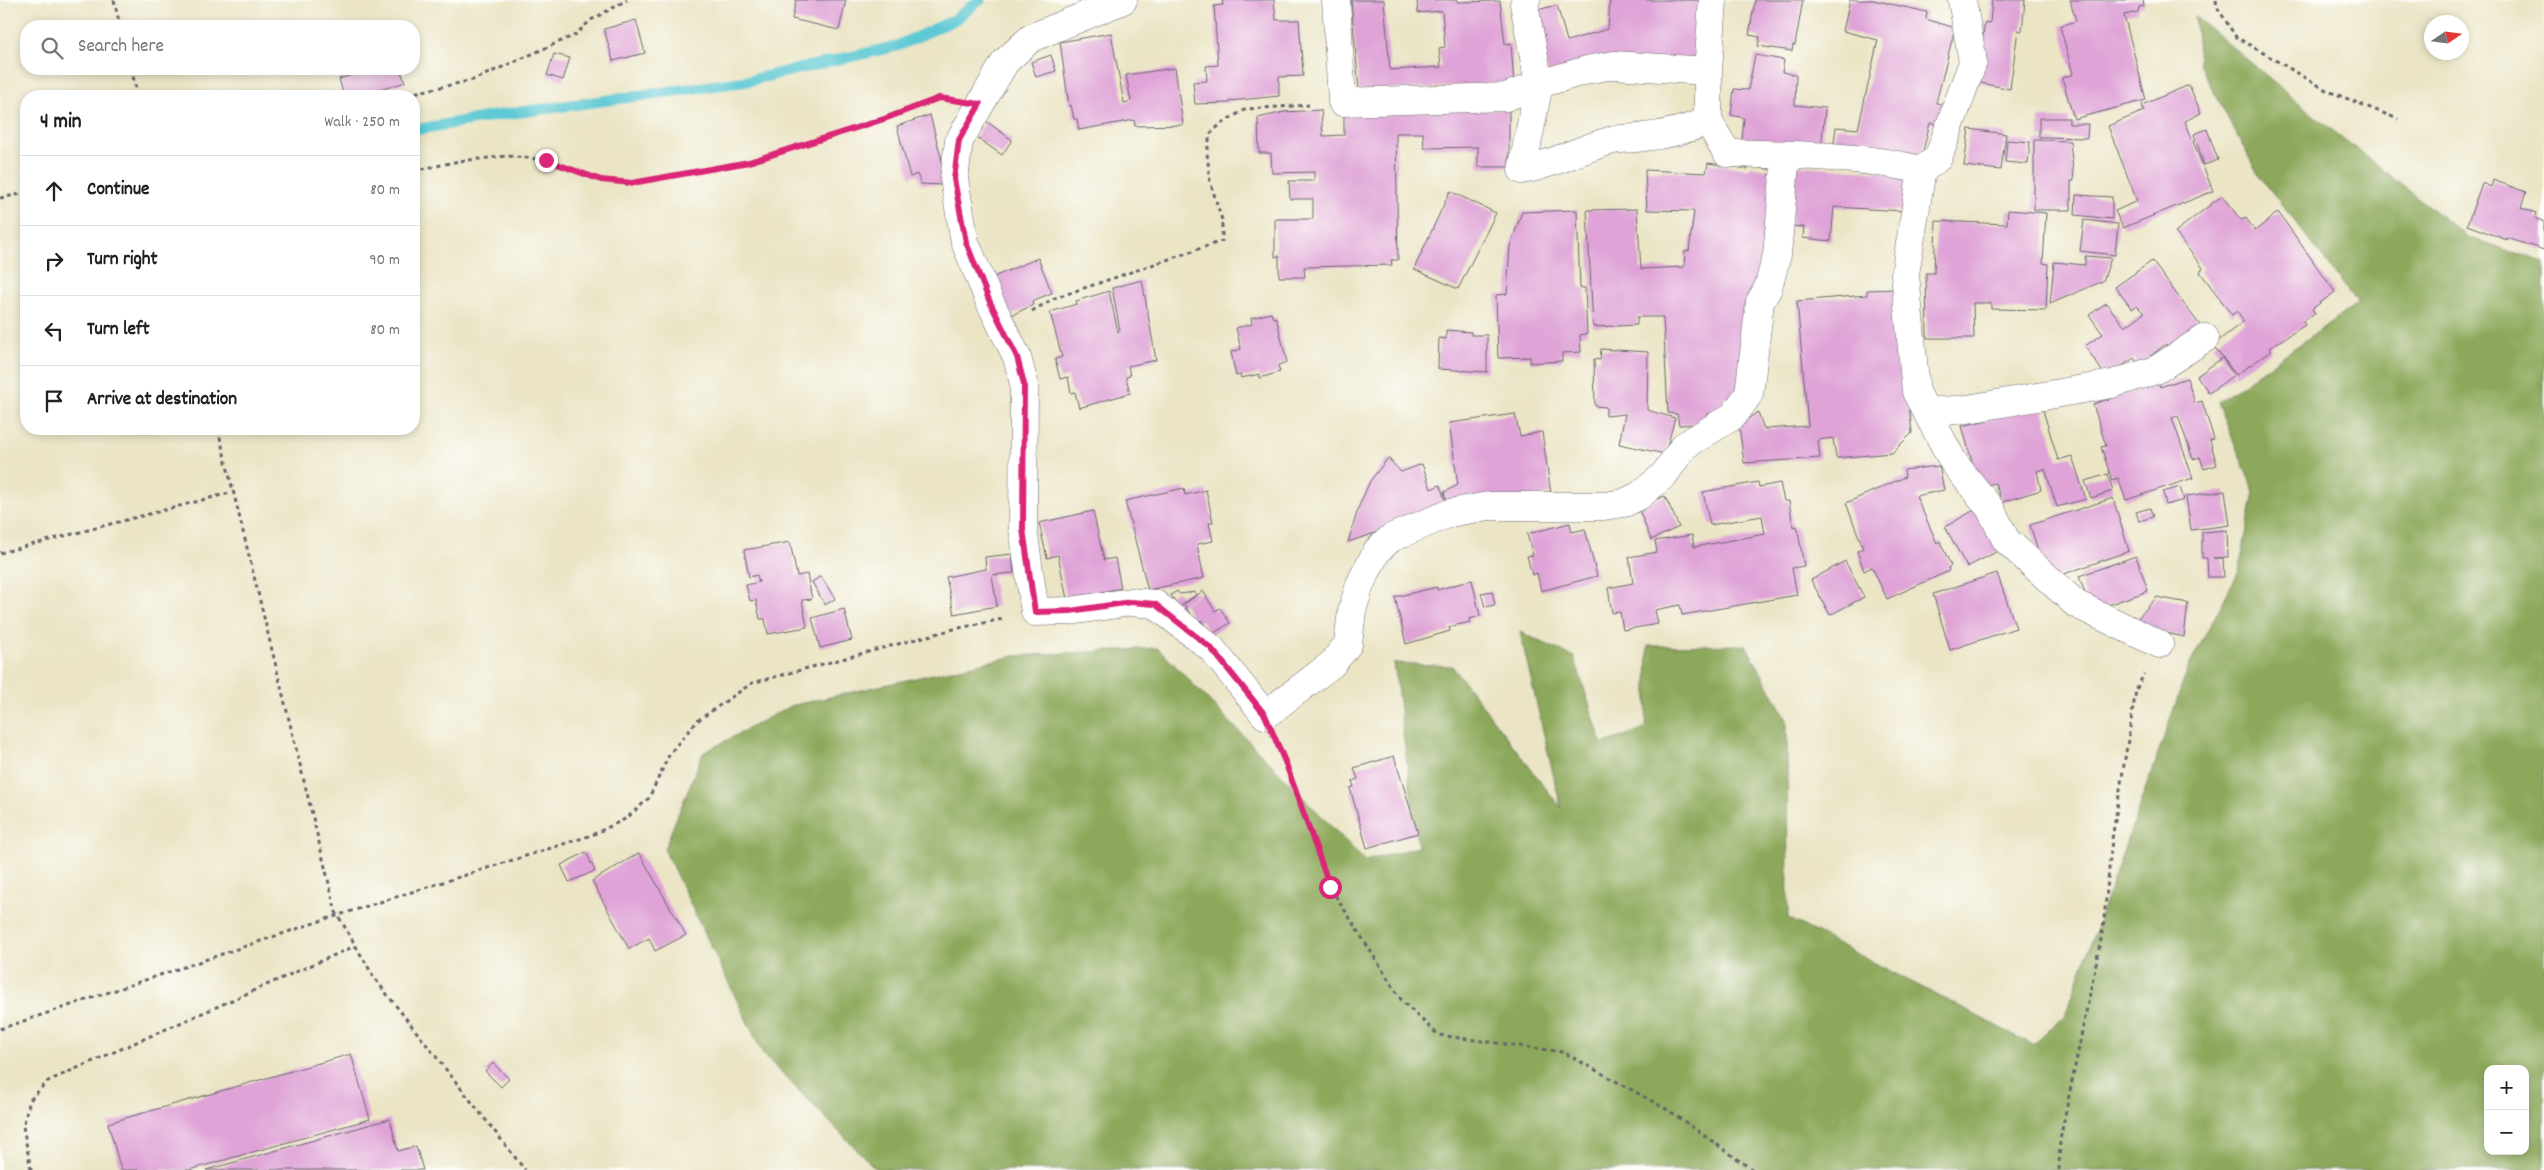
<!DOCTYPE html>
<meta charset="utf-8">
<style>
:root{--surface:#fff;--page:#f6f6f6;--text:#202124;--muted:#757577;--line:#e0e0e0}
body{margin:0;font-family:Dekko,sans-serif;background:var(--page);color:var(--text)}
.controls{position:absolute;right:15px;bottom:15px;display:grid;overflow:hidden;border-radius:10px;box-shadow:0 2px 8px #0003}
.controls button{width:45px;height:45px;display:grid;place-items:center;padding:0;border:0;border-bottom:1px solid var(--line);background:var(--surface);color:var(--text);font:25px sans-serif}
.compass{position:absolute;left:2424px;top:15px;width:45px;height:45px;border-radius:50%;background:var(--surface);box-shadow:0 2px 8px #0003;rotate:77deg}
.stop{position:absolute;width:15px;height:15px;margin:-11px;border:4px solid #db2777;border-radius:50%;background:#fff}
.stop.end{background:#db2777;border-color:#fff;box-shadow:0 1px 5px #0008}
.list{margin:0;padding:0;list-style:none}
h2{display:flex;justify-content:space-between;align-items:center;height:65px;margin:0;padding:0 20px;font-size:21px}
h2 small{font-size:16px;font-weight:400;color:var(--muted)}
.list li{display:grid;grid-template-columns:32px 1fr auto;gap:15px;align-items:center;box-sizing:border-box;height:70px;padding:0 20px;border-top:1px solid var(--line)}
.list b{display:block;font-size:19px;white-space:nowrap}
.list em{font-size:16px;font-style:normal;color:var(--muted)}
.icon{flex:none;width:28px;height:28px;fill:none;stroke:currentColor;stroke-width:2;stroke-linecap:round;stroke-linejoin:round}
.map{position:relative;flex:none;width:2544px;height:1170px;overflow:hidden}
.search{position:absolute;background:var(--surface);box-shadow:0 2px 8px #0003;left:20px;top:20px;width:400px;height:55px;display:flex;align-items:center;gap:12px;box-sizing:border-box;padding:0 18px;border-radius:20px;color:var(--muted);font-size:19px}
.panel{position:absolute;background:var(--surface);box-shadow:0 2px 8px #0003;left:20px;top:90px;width:400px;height:345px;border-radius:20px}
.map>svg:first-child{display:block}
.forest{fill:#8ca85a;stroke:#57654a;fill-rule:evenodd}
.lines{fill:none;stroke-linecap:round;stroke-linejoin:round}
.stream{stroke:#5dc9d4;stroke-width:11}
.building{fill:#dfa3d7}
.minor-casing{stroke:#68666c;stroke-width:29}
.path{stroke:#68666c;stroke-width:3;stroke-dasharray:4 4;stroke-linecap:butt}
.minor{stroke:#fff;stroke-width:28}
.route{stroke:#db2777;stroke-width:6}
</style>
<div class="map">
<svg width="2544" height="1170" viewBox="0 0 2544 1170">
<rect width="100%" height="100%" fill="#fdfcf7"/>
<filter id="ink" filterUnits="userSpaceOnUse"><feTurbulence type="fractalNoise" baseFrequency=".02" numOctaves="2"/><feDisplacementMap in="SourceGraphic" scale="10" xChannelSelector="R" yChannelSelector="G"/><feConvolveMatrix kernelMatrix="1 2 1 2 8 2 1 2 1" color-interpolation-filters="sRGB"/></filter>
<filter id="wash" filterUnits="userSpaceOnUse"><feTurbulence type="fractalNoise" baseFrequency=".0096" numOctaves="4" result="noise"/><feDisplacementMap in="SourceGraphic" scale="20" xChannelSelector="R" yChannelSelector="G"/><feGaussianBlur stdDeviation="1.12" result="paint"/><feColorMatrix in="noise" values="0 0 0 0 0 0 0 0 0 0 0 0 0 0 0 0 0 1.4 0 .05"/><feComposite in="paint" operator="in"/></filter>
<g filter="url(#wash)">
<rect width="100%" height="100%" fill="#ebe5c6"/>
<path class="forest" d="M2195,16l121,101 151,120 77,25v908h-1667l-114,-116 -99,-205 39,-96 87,-47 224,-50 144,-8 207,213 53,-14 -24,-184 58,3 109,142 -41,-176 54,25 28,87 44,-16 2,-82 98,-1 41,75 1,198 245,127 32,-29 124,-350 50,-95 15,-79 -36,-90 140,-99 -100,-129 -59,-110zM2488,1069h37v82h-37z"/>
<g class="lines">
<path class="stream" d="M414,130l85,-15 248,-34 150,-35 57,-26 26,-20"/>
</g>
<g id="blocks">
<path class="building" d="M796,0h50l-7,30 -47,-11z
M1222,0h52l2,20h23l4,56 -24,1v19l-49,5v2l-35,1 -2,-22 14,-1 -1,-15 12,-1 -4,-59 9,-1z
M1351,0h33l6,70 51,-3 -2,-19 6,-1 -3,-36 -24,2 -1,-13h40v2l43,-1 5,43 6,-1 3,42 -155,5z
M1610,0h94l-9,62 -146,14 -16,-65 24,-6 10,36 41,-12z
M1755,0h48l-8,45h-2l-1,6 -34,-5 2,-9 -11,-2z
M1850,0h23l54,12 -1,7 29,9 -19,75 6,1 -4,20 -8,-1 -9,36 -88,-9 3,-23 22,2 20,-89 -35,-9z
M1992,0h33l-3,31 -4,-1 -8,59 -34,-7 9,-60 5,1z
M2070,0h73l1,6 -5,1 -1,5 -14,3 22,85 -72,19 -12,-41 11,-4 -13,-48 16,-5z
M636,20l9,33 -32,8 -9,-32z
M1111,33l13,70 7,-2 -5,-26 49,-7 8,57 -48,1 -1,-6 -55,10 -2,-11h-3l-3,-14 -2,1 -9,-64z
M554,54l16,4 -7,22 -16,-5z
M1051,55l5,16 -20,6 -5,-15z
M1755,55l29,5 -2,12 14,3 -1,30 30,3 -4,42 -79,-10 2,-22 -13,-3 3,-26 14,1z
M371,69h29l5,13 -43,14h-18l-5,-17z
M2189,85l12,28 -16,8 28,70 -90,37 -8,-17 22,-10 -29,-75 36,-15 -2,-6z
M1344,109l165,1v57h-31v-20l-54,1 -1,-15h-27l2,127h-7l1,5 -88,2 1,10h-26v-21l-4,1v-38h38v-20h-23l-1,-18h25v-9l-42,1 -1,-20h-12l-1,-35 26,-6 37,-2 2,26 21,-1z
M930,115l12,46v24l-21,-1 -4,-10 -7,3 -13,-51z
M2039,118h30v6h19l-1,14 -48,-1z
M986,121l26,19 -10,15 -26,-18z
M1969,129l37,5 -5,36 -37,-4z
M2207,129l11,31 -14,5 -10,-31z
M2007,140l23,2 -2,22 -23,-2z
M2034,140l36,1 4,40h-3v29h-37z
M1708,163l40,6 2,-3 29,5 -40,225 -9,15 -23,3 -1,10 -27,1 -2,-11 -9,-1 -5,-96h-26v8l-44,2 -6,-117 50,-1 4,60 43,-2 1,-16h4l5,-40 -47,-1 -2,-40 61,3z
M1794,165l114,9 -4,37 -70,-4 -3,34 -28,-3 1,-11 -13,-1z
M2493,180l33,12 -5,16 15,5 -1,5 9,3v29l-37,-12v2l-40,-15 15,-42 9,4z
M1450,191l46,22 -38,76 -44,-20z
M2076,195l36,2v22l-37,-4z
M2222,196l19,24 5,-2 9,13 23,-19 57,80 -23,17 3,4 -12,8 2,4 -36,23 2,3 -35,24 -23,-30 31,-24 -7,-10 -5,4 -32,-43 3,-4 -28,-36z
M1577,210l3,78h5l2,46 -7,1 1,17 -19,1v8l-32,2v-6l-32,1 -2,-63 11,-1 3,-48 12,-34z
M2008,210l38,3 -3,50 5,1 -2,46 -55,-1v-6h-18l1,35h-47l-1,-65h8l2,-52 71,3z
M2084,220l34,4 -3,31 -35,-4z
M2085,256l26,2 -8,23 -53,23 4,-42 31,3z
M1038,258l14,35 -20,8 1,4 -21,10 -21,-37z
M2152,261l50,67 -29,25 -7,-9 -27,21 -5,-7 -28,19 -21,-31 18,-12 -14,-19 17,-12 19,24 19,-14 -7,-7 -5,3 -17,-22z
M1142,280l14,80 -28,6 2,10 -4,1 4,16 -51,15 -4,-16 -4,1 -3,-16 -8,2 -5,-20 7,-2 -12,-45 27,-8 -1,-3 33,-10 9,41 2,-1 -8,-43z
M1897,289l15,144 -20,20 -56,5 -3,-20 -15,2 2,18 -76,5 -5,-38 19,-13 6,17 44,-3 -11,-125 70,-6v-5z
M1271,313l2,5 3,-1 11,45 -9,3 2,7 -20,6v-4l-19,4 -1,-3 -4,1 -5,-24 10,-3 -5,-21 16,-4 -1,-6z
M1446,330l25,2v3h16v37l-49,-3 1,-31 7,1z
M1601,349l47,3 -1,58 28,8 -10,36 -46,-10 6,-30 -19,2v-9l-11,-1 -1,-47 6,1z
M2222,358l12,17 -25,18 -12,-17z
M2187,378l8,25 7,-2 12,38 -4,1 7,25 -13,4 -4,-12 -7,2 -15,-43 -6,2 21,60 -67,22 -8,-22 -6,2 -11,-33 5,-1 -13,-42 66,-21 1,4z
M2042,407l16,53 14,-4 14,43 -29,8 -12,-38 -8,2 4,19 -39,12 -7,-19 -16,4 -17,-61z
M1515,414l5,22 22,-4 9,62 -101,16 -6,-18 14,-7 -9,-62z
M1388,458l13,14 21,-8 9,25 9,-4 8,24 -100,33 11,-36 11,-25z
M1939,466l5,24 -28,6 21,47 3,-2 11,25 -3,2 1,3 -62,28 -15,-32 -8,4 -7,-20 6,-3 -17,-45 59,-26 -1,-7z
M2108,474l5,17 -22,7 -6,-17z
M1758,482l1,5 21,-4 4,18h5l4,26 4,-1 7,40 -12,2 5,27 -115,20 -2,-10 -25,5 3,14 -35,6 -3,-18 -8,1 -4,-25 25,-5 -4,-26 28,-5 -2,-11 37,-6 2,12 71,-13 -3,-18 -52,9 -7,-33z
M2180,487l4,13 -18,5 -3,-13z
M1184,488l1,7 21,-5 7,32 -4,1 4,18 -16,3 7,34 -56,12 -23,-89z
M2225,491l5,34 -39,5 -5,-34z
M1665,496l14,31 -28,13 -13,-33z
M2113,498l16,53 -76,27 -8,-5 -15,-48z
M2150,508l3,9 -14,4 -3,-9z
M1976,509l24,41 -33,17 -22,-40z
M1093,511l11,49 11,-2 6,30 -54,11 -9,-44 -11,3 -8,-35z
M1570,523l2,9 13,-3 12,47 -56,15 -4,-18 -5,2 -5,-19 6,-1 -6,-21z
M2227,530l1,27 -15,1h10l1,19h-16l-1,-19h-5v-26z
M790,542l7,34 10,-2 5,25 -10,1 5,27 -39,7 -3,-15h-5l-4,-19 -6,1 -4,-16 13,-3 -2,-7 -8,2 -5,-27z
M1012,554l2,19 -22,2 5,31 -43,8 -8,-37 40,-8 -1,-12z
M2136,556l12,35 -49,17 -10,-3 -10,-29z
M1845,561l19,36 -34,18 -19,-35z
M1997,573l19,55 -66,22 -17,-56z
M821,576l14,23 -10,6 -13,-23z
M1472,580l8,36 -11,3 1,3 -21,5 1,4 -44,13 -11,-47 42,-10v3z
M1177,591l3,3 15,-2 2,2 -18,13 -8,-12z
M1203,591l12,20 5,-3 10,15 -19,12 -10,-15 -5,4 -12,-20z
M1492,591l3,14 -10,2 -4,-14z
M2157,597l31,6 -4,34 -48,-11 1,-7z
M844,609l8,31 -32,8 -8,-30z
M1394,756l24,77 -51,15 -17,-60 4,-1 -2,-6 6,-2 -4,-11z
M586,852l9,19 -26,11 -8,-17z
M639,853l47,82 -31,16 -6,-13 -20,11 -37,-68z
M351,1054l19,65 -181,51h-68l-13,-47z
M493,1063l16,16 -8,8 -16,-16z
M390,1119l8,32 18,-5 7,24h-217z"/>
</g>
</g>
<g filter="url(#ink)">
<use href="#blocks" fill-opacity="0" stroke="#68666c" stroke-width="1"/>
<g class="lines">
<defs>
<path id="minor" d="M1123,0l-92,38 -26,24 -46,79 -5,38 11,63 24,58 28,57 7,27 -1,145 12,83 35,-1 61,-9 24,2 56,44 54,67 67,-51 16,-20 4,-33 8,-27 17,-33 14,-13 59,-25 38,-7h116l20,-3 15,-7 25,-21 20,-29 49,-30 16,-22 11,-92 8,-14 9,-33 9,-101
M1336,0l6,102 164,-5 33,-13 52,-15 23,-4 94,6v50l19,32c65,2 132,2 195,17
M1526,0l-2,4 15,80 -17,86c31,-5 60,-22 91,-30 10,-2 21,-1 31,-3 22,-2 44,-8 64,-16
M1962,0l11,62 -35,96 -16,12 -17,104 11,118 38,71 36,45 16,32 70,64 83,40
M1708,71l5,-71
M1927,412l41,-3 144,-25 44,-14 49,-32"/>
</defs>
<use href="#minor" class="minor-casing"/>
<path class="path" d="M114,0l6,26
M2216,0l1,7 19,30 92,54 70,28
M131,69l7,27
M400,96l73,-16 102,-45 16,-15 36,-20
M414,171l45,-10 49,-5 38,4 55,20 31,3 117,-21 135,-43 55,-21 6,1
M0,198l26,-5
M1032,311l23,-13 167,-57v-21l-12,-39 -3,-28 3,-19 12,-11 24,-14 63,-4
M218,429l118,483 39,67 150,191
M0,553l233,-61
M1279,746l51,141 72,114 36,34 125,17 105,58 85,60
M0,1029l320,-108 272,-86 35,-17 22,-20 21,-45 27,-32 55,-38 202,-54 49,-10
M31,1170l-8,-44 7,-26 18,-19 307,-135
M2059,1170l1,-30 43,-211 9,-90 24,-149 8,-16"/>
<use href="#minor" class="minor"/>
</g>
</g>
<g class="lines" filter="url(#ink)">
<path class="route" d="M546,160l55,20 31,3 117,-21 135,-43 55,-21 41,6 -21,36 -5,39 12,63 23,58 28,57 7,27 -1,145 12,83 35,-1 61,-9 24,2 56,44 54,67 21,49 44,123"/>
</g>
</svg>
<div class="controls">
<button>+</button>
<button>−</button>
</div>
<svg class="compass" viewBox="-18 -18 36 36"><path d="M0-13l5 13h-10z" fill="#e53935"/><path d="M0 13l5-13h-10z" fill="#757577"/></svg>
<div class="stop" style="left:1330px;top:887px"></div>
<div class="stop end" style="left:546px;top:160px"></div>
<div class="search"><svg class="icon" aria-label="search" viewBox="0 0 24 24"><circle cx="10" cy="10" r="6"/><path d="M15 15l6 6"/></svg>Search here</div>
<section class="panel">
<h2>4 min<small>Walk · 250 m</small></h2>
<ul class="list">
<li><svg class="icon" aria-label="ahead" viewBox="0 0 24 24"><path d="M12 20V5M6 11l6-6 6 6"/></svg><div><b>Continue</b></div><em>80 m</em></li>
<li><svg class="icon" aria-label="right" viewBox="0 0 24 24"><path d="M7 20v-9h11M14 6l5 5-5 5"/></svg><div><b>Turn right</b></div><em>90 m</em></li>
<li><svg class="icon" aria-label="left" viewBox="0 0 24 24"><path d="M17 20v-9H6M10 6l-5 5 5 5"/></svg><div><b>Turn left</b></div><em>80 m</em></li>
<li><svg class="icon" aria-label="arrive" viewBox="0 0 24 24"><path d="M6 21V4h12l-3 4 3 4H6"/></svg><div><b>Arrive at destination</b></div></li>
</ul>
</section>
</div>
